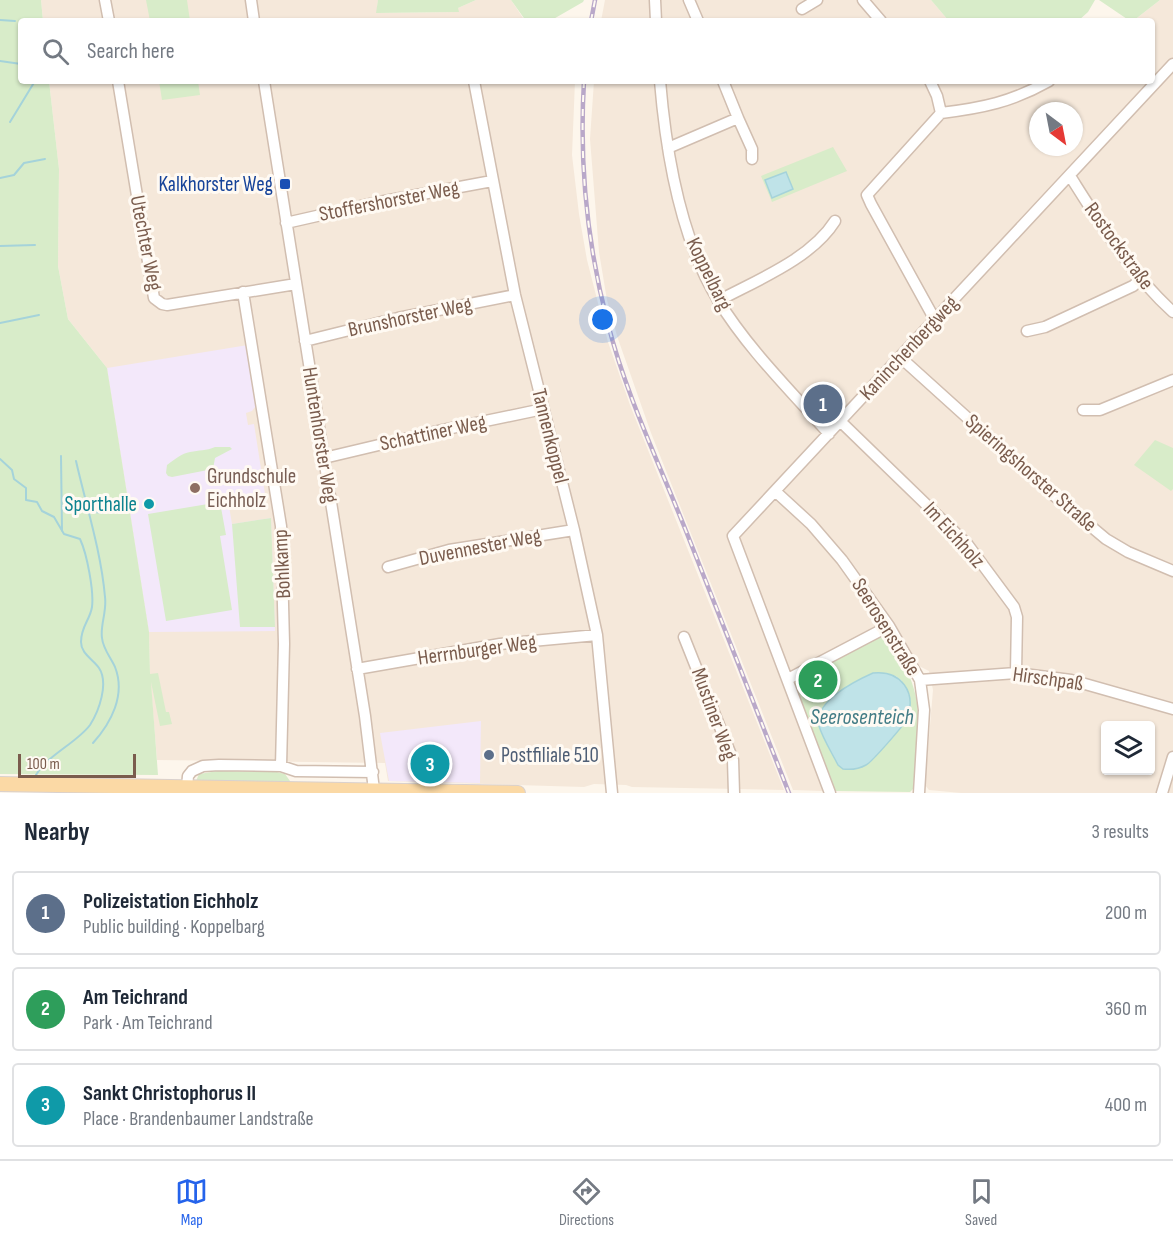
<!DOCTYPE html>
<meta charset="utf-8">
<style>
:root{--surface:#fff;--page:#f6f6f7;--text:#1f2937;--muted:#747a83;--line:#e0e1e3;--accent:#2563eb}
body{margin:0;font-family:"Sofia Sans Condensed",sans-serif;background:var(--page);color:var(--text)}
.controls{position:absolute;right:18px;bottom:18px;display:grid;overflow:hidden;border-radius:6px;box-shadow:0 2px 4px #0004}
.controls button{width:54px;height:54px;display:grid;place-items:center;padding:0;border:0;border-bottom:2px solid var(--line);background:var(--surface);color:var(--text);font:30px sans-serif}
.compass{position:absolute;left:1029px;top:102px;width:54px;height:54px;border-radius:50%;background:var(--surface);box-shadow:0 2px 4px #0004;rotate:148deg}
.scale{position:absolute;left:18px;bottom:15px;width:118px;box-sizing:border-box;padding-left:6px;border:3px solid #7a5c4d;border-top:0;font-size:16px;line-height:21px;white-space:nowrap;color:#7a5c4d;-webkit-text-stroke:4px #fffaf3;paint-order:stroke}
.you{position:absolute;left:603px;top:320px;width:21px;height:21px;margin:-15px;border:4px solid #fff;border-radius:50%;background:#1a73e8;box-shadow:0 0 0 9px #1a73e833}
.badge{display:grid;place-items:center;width:39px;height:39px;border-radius:50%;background:var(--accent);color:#fff;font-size:20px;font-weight:700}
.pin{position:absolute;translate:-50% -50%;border:3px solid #fff;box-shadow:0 2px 6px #0006}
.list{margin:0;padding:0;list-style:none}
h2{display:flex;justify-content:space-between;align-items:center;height:78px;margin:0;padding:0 24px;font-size:26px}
h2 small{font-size:20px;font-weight:400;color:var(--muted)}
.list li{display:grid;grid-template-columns:39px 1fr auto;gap:18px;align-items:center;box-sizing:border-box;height:84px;margin:0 12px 12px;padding:0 12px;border:2px solid var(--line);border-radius:6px}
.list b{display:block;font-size:22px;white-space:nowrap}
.list p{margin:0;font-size:20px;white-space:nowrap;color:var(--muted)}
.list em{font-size:20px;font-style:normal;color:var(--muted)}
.icon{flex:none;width:33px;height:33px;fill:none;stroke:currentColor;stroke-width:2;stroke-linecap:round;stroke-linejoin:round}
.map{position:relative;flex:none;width:1173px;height:793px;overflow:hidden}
.search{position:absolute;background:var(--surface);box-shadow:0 2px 4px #0004;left:18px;right:18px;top:18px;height:66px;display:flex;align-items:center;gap:15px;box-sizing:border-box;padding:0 21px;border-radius:6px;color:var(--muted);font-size:22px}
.sheet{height:366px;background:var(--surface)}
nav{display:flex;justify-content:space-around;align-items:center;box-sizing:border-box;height:84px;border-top:2px solid var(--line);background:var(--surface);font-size:16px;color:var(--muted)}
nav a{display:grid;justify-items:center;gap:3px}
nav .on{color:var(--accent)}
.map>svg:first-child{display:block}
.residential{fill:#f5e8da;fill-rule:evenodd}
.education{fill:#f3e8fa}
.green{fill:#d8ecc9;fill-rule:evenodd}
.water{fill:#bfe3e8;stroke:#a5d3da;stroke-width:1.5}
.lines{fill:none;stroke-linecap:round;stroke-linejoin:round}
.stream{stroke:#a5d3da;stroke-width:2}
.minor-casing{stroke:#d1beb0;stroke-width:13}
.major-casing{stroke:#dad1cd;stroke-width:16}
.minor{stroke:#fff;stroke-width:10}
.major{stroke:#fbd9a5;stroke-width:14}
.rail-casing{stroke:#b9a8c9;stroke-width:4.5}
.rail{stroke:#fffaf3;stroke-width:2;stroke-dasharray:7;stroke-linecap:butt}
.transit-dot{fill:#1a4fb4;stroke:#fffaf3;stroke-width:2}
.education-dot{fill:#8d6e63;stroke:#fffaf3;stroke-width:2}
.culture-dot{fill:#0f9aa8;stroke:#fffaf3;stroke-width:2}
.service-dot{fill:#5c6f8a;stroke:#fffaf3;stroke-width:2}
.labels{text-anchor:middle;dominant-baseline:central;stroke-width:6;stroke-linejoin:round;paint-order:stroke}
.transit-label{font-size:21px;fill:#164399;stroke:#fffaf3;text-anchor:end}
.street-label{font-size:21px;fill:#7a5c4d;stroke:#fffaf3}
.education-label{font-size:21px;fill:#785e54;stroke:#fffaf3;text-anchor:start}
.culture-label{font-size:21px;fill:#0d838f;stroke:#fffaf3;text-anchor:end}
.service-label{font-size:21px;fill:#4e5e75;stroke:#fffaf3;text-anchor:start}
.water-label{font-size:22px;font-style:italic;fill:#437c86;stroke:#fffaf3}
</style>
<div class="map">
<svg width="1173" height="793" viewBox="0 0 1173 793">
<rect width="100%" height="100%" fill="#fdf6ec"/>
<path class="residential" d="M41,0h337l-1,13 81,-1v-4l18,-8h35l14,21h-482z
M605,0h326l17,20 28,1h-375z
M1160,0h13v793h-212l-32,-3 -4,-5 8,-95 -4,-19 -10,-5 -28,-46 -109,58 41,113 -30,-1 -142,-357 -34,-97 -10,-36 -8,-48 -9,-113 4,-58h558v-60h-19zM1038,111h36v36h-36zM1106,726h44v44h-44z
M49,81h526l-3,74 7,59 8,46 21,82 22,63 154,385 -152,-3 -6,-2 -32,-1 -10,3 -196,-6 -3,-18 -228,-3 -7,-85 -1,-43 -42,-264 -39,-49 -10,-53 1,-97z"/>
<path class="education" d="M248,345l10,58 -6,8 -6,2 2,12 6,-1 11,70 -37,6 4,24 39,-6 4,113 -126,1 -42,-264z
M481,721l-1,62 -91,-2 -9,-48z"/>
<path class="green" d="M0,0h41l2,21h-22v60h28l10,88 -1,97 10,53 39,49 42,264 1,42 8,-1 8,39h3l3,12 -12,2 -9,-44 7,93 -158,-1z
M146,0h41l3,21h-40z
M378,0h98l-18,8 1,4 -83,1z
M511,0h73l-1,2 -33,19h-24z
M931,0h164l-7,12 -10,9 -130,-1z
M1099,0h61l-27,21h-3z
M159,81h39l2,14 -38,5z
M833,147l14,24 -75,31 -11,-26z
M1155,440l18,8v41l-2,2 -37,-26z
M215,447h15l2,2 -17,9 -2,11 -41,8 -4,-1 -2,-3 1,-8c7,-5 15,-12 23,-13 9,-2 16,-1 25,-5z
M220,502l6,33 -6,1 12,74 -66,11 -18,-107z
M271,518l4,109h-35l-8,-103z
M885,634c9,16 22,32 27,49 12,34 4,72 1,106l-3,3 -75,-1 -41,-108zM873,673l23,3 6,5 1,44 -37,40 -19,5c-11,-7 -14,-15 -19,-26 -3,-6 -7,-12 -9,-17 -6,-25 36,-46 54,-54z
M218,771l59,1 8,2 5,7 -1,4 -93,-4 3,-7z"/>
<path class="water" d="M786,172l7,17 -21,9 -7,-18z
M873,673c28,-3 44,19 34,46 -3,6 -35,43 -41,46 -7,4 -15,5 -23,4l-5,-4c-6,-12 -15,-26 -19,-39 -6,-24 36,-45 54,-53z"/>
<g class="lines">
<path class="stream" d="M0,20l15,1
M0,61l21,3
M10,122l25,-41
M0,178l14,-3 10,-12 21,-4
M0,246l35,-1
M0,323l39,-8
M61,456l1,75
M0,459l12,11 2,9 12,9v12l11,2 5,9 12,6 10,17 16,5c7,15 14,52 12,68 -2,13 -11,19 -11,35 0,12 12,17 18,26 10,15 0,43 -9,57 -14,19 -47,32 -56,54
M76,461c10,44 25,90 29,136 2,15 -5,28 -3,41 1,11 9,20 13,29 11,28 -4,56 -22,76
M88,511l15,2"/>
<defs>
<path id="minor" d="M105,0l4,21
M251,0l3,21
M655,0l1,21
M689,0l9,21
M863,0l18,21
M802,9l15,-9
M118,81l36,217 8,6 5,1 129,-21
M264,81l101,635 9,74
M474,81l41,214 59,235 23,105 15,158
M660,81c6,72 20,157 58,219 30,49 73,91 111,134
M930,81l7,15 4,17 -74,82 4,9 64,116
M941,113c41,-5 71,-11 108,-32
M738,118l14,31v10
M668,148l70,-30 -15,-37
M1070,176c31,49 60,97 103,136
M286,223l88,-20 118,-22
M243,292l38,234 3,118 -3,122
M718,301c39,-21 93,-42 117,-80
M1027,331l18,-4 88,-41 7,-6
M305,341l93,-23 117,-23
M900,357l145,131 61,51 22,13 45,19
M1083,410h17l73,-30
M840,421l128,124 46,62 3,10 -1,56
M324,458l118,-28 101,-21
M775,491l36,33 31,36 47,66 31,54 4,30 -5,83
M388,567l61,-17 125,-20
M684,637l49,123 1,33
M357,669l143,-25 97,-9
M788,679l101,-53
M920,680l96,-7 55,7 102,29
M187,787l1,-11 4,-5 11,-5 16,-1 62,1 15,5 77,1
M830,793l-97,-257 440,-472
M1162,793l11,-36"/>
<path id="major" d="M0,784l518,9"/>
</defs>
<use href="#minor" class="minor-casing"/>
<use href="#major" class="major-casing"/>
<use href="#minor" class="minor"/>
<use href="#major" class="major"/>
<defs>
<path id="rail" d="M591,21l4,-21
M584,81c-5,82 3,163 24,243 18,71 51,139 78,207 35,88 69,175 103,262"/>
</defs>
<use href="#rail" class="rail-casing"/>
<use href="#rail" class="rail"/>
</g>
<rect class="transit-dot" x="279" y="178" width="12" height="12" rx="3"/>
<circle class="education-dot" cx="195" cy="488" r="6"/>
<circle class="culture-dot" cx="149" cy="504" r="6"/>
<circle class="service-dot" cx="489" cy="755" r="6"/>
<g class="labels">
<g class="transit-label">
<text x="273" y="184">Kalkhorster Weg</text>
</g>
<g class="street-label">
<text transform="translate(389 201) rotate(-11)">Stoffershorster Weg</text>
<text transform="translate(146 243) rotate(79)">Utechter Weg</text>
<text transform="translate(1119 246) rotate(54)">Rostockstraße</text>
<text transform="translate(709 274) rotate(64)">Koppelbarg</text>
<text transform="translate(410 317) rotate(-12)">Brunshorster Weg</text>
<text transform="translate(909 348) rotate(-47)">Kaninchenbergweg</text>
<text transform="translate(433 433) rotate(-12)">Schattiner Weg</text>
<text transform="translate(320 435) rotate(81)">Huntenhorster Weg</text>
<text transform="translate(550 436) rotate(76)">Tannenkoppel</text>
<text transform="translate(1031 473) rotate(41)">Spieringshorster Straße</text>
<text transform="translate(954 535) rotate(48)">Im Eichholz</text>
<text transform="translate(480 547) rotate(-11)">Duvennester Weg</text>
<text transform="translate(282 564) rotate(-93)">Bohlkamp</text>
<text transform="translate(886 627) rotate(58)">Seerosenstraße</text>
<text transform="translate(477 650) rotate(-8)">Herrnburger Weg</text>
<text transform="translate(1048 679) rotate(8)">Hirschpaß</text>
<text transform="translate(714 714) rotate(70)">Mustiner Weg</text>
</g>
<g class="education-label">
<text x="207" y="476">Grundschule<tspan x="207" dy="24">Eichholz</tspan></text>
</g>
<g class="culture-label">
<text x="137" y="504">Sporthalle</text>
</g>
<g class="service-label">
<text x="501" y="755">Postfiliale 510</text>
</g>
<g class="water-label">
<text x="862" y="717">Seerosenteich</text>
</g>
</g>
</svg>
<div class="controls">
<button><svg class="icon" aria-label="layers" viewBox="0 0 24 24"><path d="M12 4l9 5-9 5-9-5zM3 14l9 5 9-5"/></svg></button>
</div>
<svg class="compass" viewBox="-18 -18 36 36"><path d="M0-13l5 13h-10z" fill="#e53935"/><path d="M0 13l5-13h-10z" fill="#747a83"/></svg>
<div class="scale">100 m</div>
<div class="you"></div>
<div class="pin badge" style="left:823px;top:404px;background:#5c6f8a">1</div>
<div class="pin badge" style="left:818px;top:680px;background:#2e9e5b">2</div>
<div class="pin badge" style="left:430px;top:764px;background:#0f9aa8">3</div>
<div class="search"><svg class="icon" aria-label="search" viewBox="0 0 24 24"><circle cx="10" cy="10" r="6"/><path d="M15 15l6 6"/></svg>Search here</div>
</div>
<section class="sheet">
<h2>Nearby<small>3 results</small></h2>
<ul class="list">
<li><span class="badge" style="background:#5c6f8a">1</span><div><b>Polizeistation Eichholz</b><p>Public building · Koppelbarg</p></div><em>200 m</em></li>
<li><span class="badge" style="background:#2e9e5b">2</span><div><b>Am Teichrand</b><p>Park · Am Teichrand</p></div><em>360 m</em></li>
<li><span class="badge" style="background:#0f9aa8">3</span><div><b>Sankt Christophorus II</b><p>Place · Brandenbaumer Landstraße</p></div><em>400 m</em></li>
</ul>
</section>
<nav>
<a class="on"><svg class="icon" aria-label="map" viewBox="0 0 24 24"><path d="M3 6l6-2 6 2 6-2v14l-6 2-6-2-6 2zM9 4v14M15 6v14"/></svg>Map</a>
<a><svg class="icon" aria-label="directions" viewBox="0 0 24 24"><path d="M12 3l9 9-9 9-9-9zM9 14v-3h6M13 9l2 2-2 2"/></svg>Directions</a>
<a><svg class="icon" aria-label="saved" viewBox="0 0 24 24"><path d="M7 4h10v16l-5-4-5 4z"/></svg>Saved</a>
</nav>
